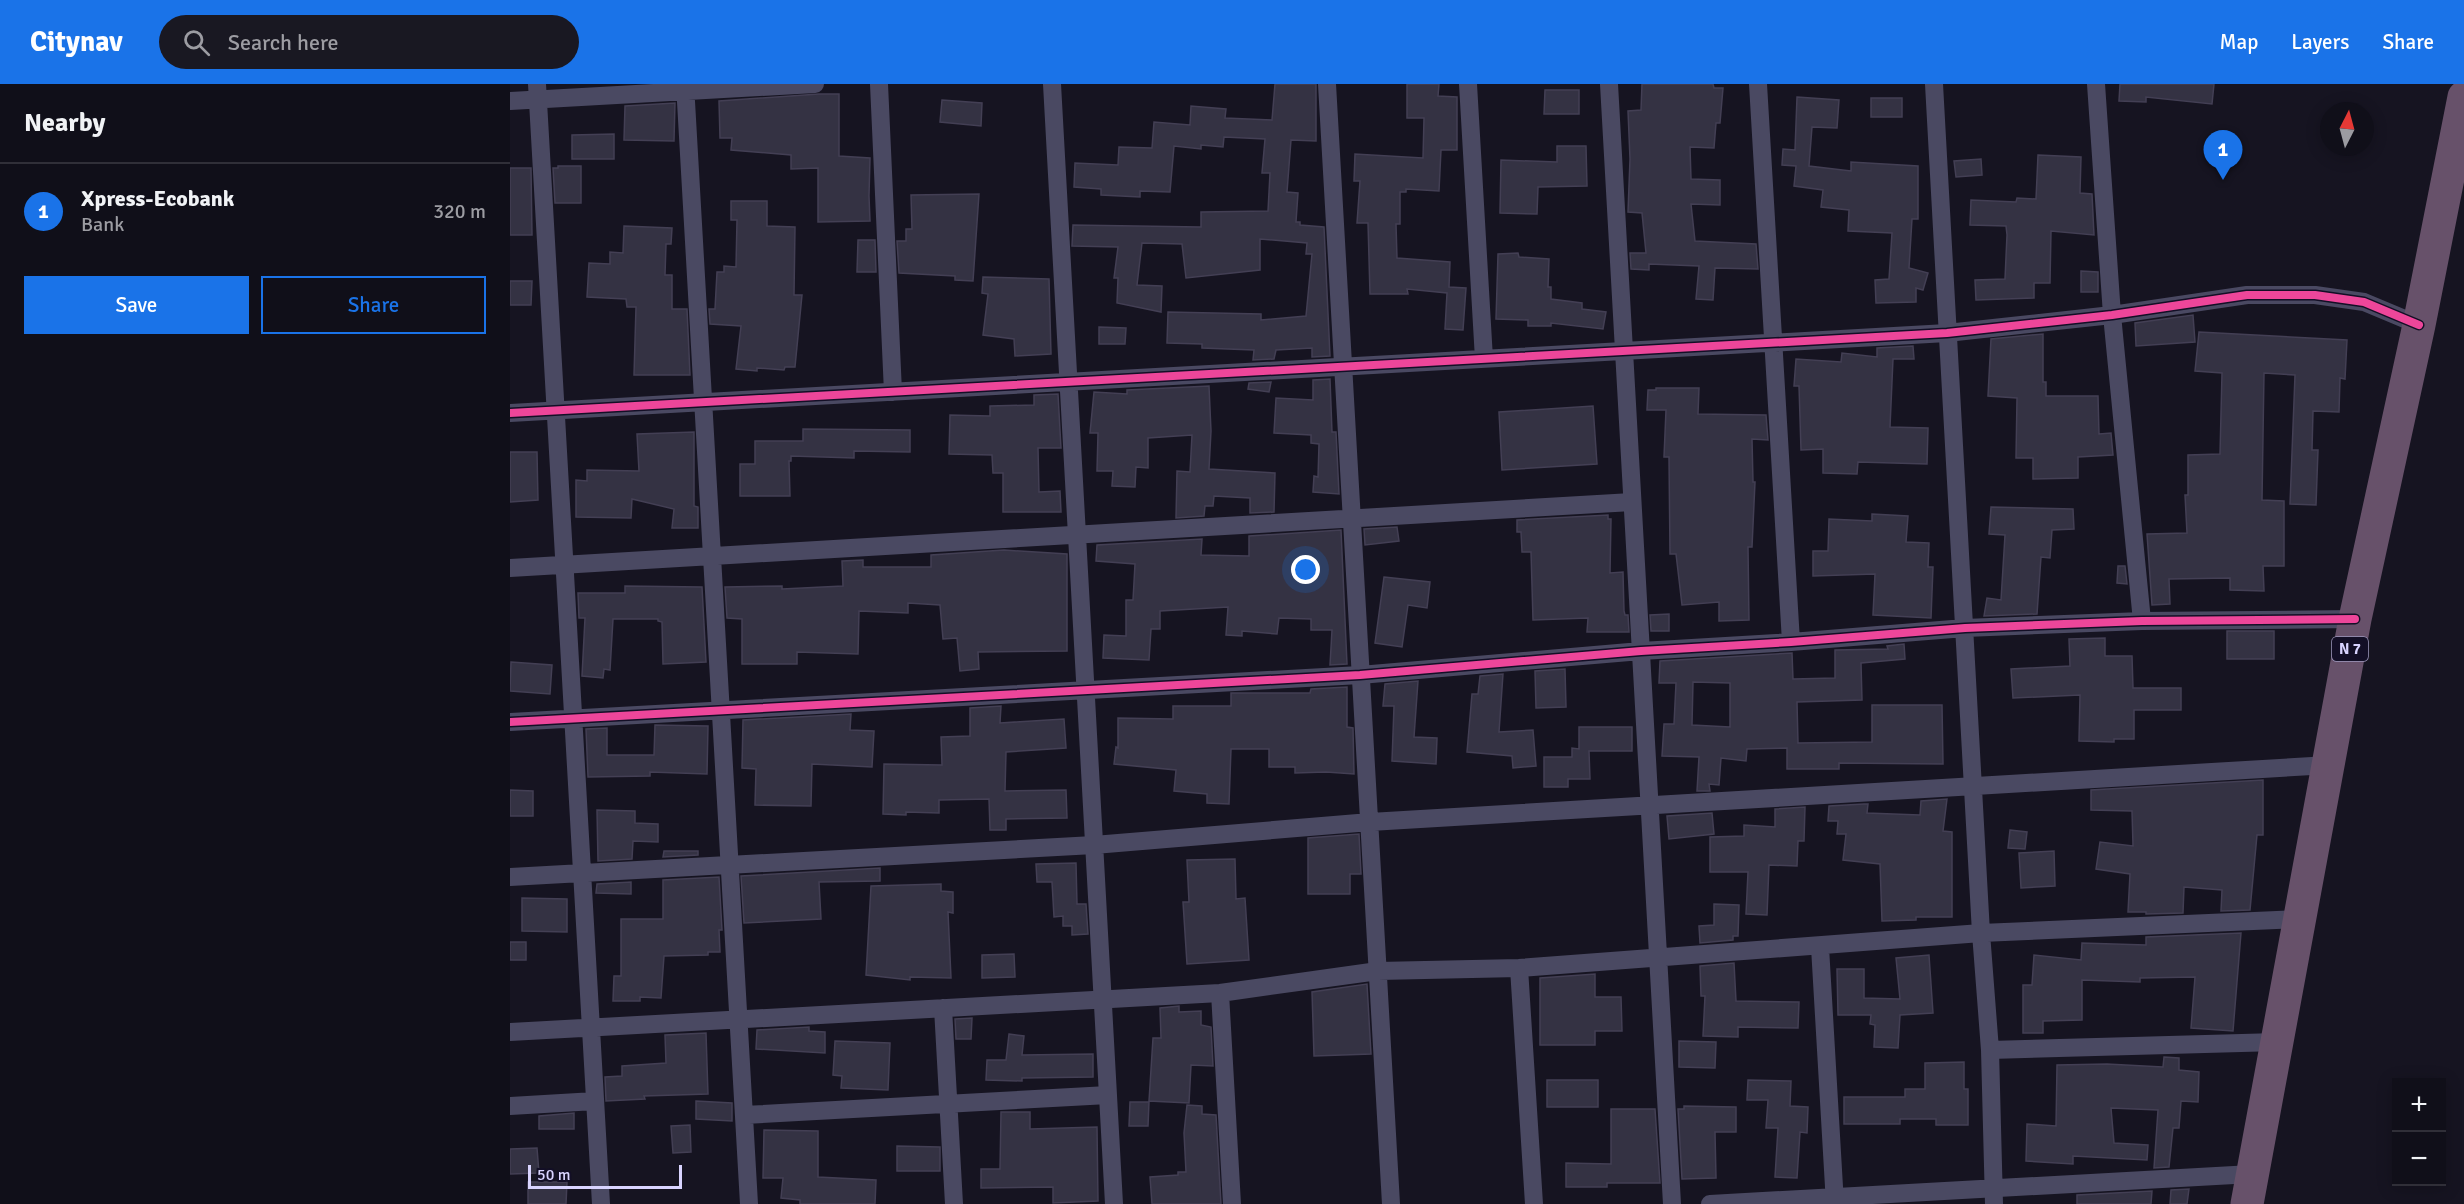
<!DOCTYPE html>
<meta charset="utf-8">
<style>
:root{--surface:#100f19;--page:#191822;--text:#f1f3f6;--muted:#9c9ca2;--line:#302f38;--accent:#1a73e8}
body{margin:0;font-family:Signika,sans-serif;background:var(--page);color:var(--text)}
.controls{position:absolute;right:18px;bottom:18px;display:grid;overflow:hidden;border-radius:0px;box-shadow:0 3px 15px #0003}
.controls button{width:54px;height:54px;display:grid;place-items:center;padding:0;border:0;border-bottom:2px solid var(--line);background:var(--surface);color:var(--text);font:30px sans-serif}
.compass{position:absolute;left:1810px;top:18px;width:54px;height:54px;border-radius:50%;background:var(--surface);box-shadow:0 3px 15px #0003;rotate:6deg}
.scale{position:absolute;left:18px;bottom:15px;width:154px;box-sizing:border-box;padding-left:6px;border:3px solid #d9d4ff;border-top:0;font-size:16px;line-height:21px;white-space:nowrap;color:#d9d4ff;-webkit-text-stroke:4px #130f26;paint-order:stroke}
.you{position:absolute;left:796px;top:486px;width:21px;height:21px;margin:-15px;border:4px solid #fff;border-radius:50%;background:#1a73e8;box-shadow:0 0 0 9px #1a73e833}
.badge{display:grid;place-items:center;width:39px;height:39px;border-radius:50%;background:var(--accent);color:#fff;font-size:20px;font-weight:700}
.pin{position:absolute;translate:-50% -50px;filter:drop-shadow(0 2px 3px #0008)}
.pin::after{content:'';position:absolute;top:32px;width:21px;height:18px;background:inherit;clip-path:polygon(0 0,100% 0,50% 100%)}
.list{margin:0;padding:0;list-style:none}
h2{display:flex;justify-content:space-between;align-items:center;height:78px;margin:0;padding:0 24px;font-size:26px}
h2 small{font-size:20px;font-weight:400;color:var(--muted)}
.list li{display:grid;grid-template-columns:39px 1fr auto;gap:18px;align-items:center;box-sizing:border-box;height:96px;padding:0 24px;border-top:2px solid var(--line)}
.list b{display:block;font-size:22px;white-space:nowrap}
.list p{margin:0;font-size:20px;white-space:nowrap;color:var(--muted)}
.list em{font-size:20px;font-style:normal;color:var(--muted)}
.actions{display:flex;gap:12px;padding:18px 24px}
.actions a{flex:1;padding:14px 0;border:2px solid var(--accent);border-radius:0px;text-align:center;font-size:21px;color:var(--accent)}
.actions .main{background:var(--accent);color:#fff}
.icon{flex:none;width:33px;height:33px;fill:none;stroke:currentColor;stroke-width:2;stroke-linecap:round;stroke-linejoin:round}
.map{position:relative;flex:none;width:1954px;height:1120px;overflow:hidden}
header{display:flex;align-items:center;gap:36px;box-sizing:border-box;height:84px;padding:0 30px;background:var(--accent);color:#fff}
header strong{font-size:28px}
nav{display:flex;gap:33px;margin-inline-start:auto;font-size:21px}
.search{width:420px;height:54px;background:var(--page);display:flex;align-items:center;gap:15px;box-sizing:border-box;padding:0 21px;border-radius:33px;color:var(--muted);font-size:22px}
main{display:flex}
aside{flex:1;background:var(--surface)}
.map>svg:first-child{display:block}
.building{fill:#343243;stroke:#433f54;stroke-width:1.5;fill-rule:evenodd}
.lines{fill:none;stroke-linecap:round;stroke-linejoin:round}
.street{stroke:#4a4962;stroke-width:18}
.highway{stroke:#67516a;stroke-width:33}
.cycleway-casing{stroke:#130f26;stroke-width:11}
.cycleway{stroke:#ed469a;stroke-width:8}
.labels{text-anchor:middle;dominant-baseline:central;stroke-width:6;stroke-linejoin:round;paint-order:stroke}
.shield{fill:#130f26;stroke:#9e99be;stroke-width:1.5}
.shield-label{font-size:15px;font-weight:bold;fill:#d9d4ff}
</style>
<header>
<strong>Citynav</strong>
<div class="search"><svg class="icon" aria-label="search" viewBox="0 0 24 24"><circle cx="10" cy="10" r="6"/><path d="M15 15l6 6"/></svg>Search here</div>
<nav><a>Map</a><a>Layers</a><a>Share</a></nav>
</header>
<main>
<aside>
<h2>Nearby<small></small></h2>
<ul class="list">
<li><span class="badge">1</span><div><b>Xpress-Ecobank</b><p>Bank</p></div><em>320 m</em></li>
</ul>
<div class="actions"><a class="main">Save</a><a>Share</a></div>
</aside>
<div class="map">
<svg width="1954" height="1120" viewBox="0 0 1954 1120">
<rect width="100%" height="100%" fill="#161421"/>
<path class="building" d="M765,0h41v57l-25,-1 -4,52 11,1 -2,29h4v3l24,2 6,129 -18,1v-9l-36,2 -2,9 -21,1 1,-10 -52,-2v-4l-35,-1 1,-31 93,2v6l45,-4 6,-62h-6l1,-11 -47,-4v31l-74,8 -4,-34 -40,-1 -5,42 25,1 -1,26 -44,-9 1,-25h-4l4,-31 -46,-1 1,-21 128,2v-15l67,-1 2,-38h-8l3,-34 -41,-2 -1,10 -22,-2v4l-27,-3 -4,46 -30,-1v6l-39,-2v-6l-27,-2 1,-24 43,2 1,-18 33,1 2,-26 36,3 1,-19 35,3 -1,9 47,2z
M897,0h32l-1,12 19,1v53h-16l-2,41 -33,-2v3h-6v32h-4l1,34 53,4 -1,25 17,1 -3,42 -18,-1 2,-36 -40,-4 1,5h-38l-2,-71h-11l3,-42h-6l1,-27 68,4 1,-40h-17z
M1132,0h71l1,4h9l-3,35h-4l-2,25 -24,-1 1,32 29,1v25l-29,-1 4,37 61,3 2,25 -43,-1 -2,32 -17,-1 3,-33 -50,-2v6l-18,-1 -1,-16h16l-4,-40 -14,-1 2,-53 -2,-48 13,-1z
M1610,0h94l-2,20 -66,-7v5l-27,-1z
M1035,6h34v24h-35z
M309,10h20v62l31,2 -1,38 1,25 -52,1v-54l-27,1v-14l-60,-5 1,-12h-12l-1,-37z
M1287,13l42,3 -2,28 -25,-1 -3,39 42,5v-9l67,4v53h-6l-3,49 19,5 -5,17 -7,-2v14l-40,1 -1,-23 14,-1 3,-46 -44,-2 1,-21 -28,-3 2,-17 -29,-4 2,-20 -14,-1 1,-16 12,1z
M1361,14h31v19h-31z
M432,16l40,3 -1,23 -41,-4z
M165,19l-1,38 -50,-1 1,-34z
M104,50v25h-42v-24z
M1047,62h29l1,40 -49,1 -1,27 -37,-1 1,-53 56,2z
M1528,71l43,2 -1,36 12,1 2,41 -43,-4 -1,52h-16v15l-58,2 -1,-20 30,-1 2,-44 -1,-9 -36,-1 1,-25 45,2 1,-4 19,1z
M1471,75l1,16 -26,2 -2,-16z
M48,82h23v37h-26l-2,-35h5z
M0,84h21l1,67h-22z
M469,110l-6,87 -18,-1v-4l-56,-3 -2,-32h9v-12h6l-1,-34z
M221,117h36v25l28,1 -1,68h8l-7,72h-10l-1,3 -27,-2v3l-21,-2 5,-43 -31,-2 -1,-15h6l2,-37h7v-6l12,1 1,-47h-6z
M114,142l48,2 -1,16h-5l-1,31h7v34h15l3,66h-56l2,-68h-9l-1,-8 -39,-2 2,-34 21,1v-12l13,1z
M348,156h17l1,32h-19z
M1008,169l1,4 30,2 -1,28h3v12l31,4v6l24,3 -3,17 -52,-6v3h-23v-6l-32,-1 2,-65z
M1571,187l17,1v20h-17z
M473,193l66,2 2,75 -36,2 -1,-17 -31,-4 5,-41 -6,-1z
M0,197h22l-1,24h-21z
M1683,231l2,27 -59,4 -1,-23z
M589,243l27,1 -1,16h-26z
M1689,248l148,8 -2,39 -5,-1 -1,34 -26,-1 -1,39h6l-2,55 -26,-1 5,-129 -31,-2 -2,127 22,1v65h-21l1,25 -34,-1v-12l-61,1 1,25 -18,1 -5,-71 40,-1 -2,-38h3v-40l32,-1 2,-81 -27,-2z
M1533,250v48h3v14h52l1,38 12,-1 2,22 -35,2v21l-45,1v-21h-17l1,-60 -29,-2 3,-57z
M1403,262l1,13h-21l-3,68 38,1 -1,36 -69,-2 -1,12 -34,-1v-24l-22,1 -2,-64h-5l2,-27 45,3 1,-9 35,4v-9z
M820,295l2,53h4l3,62 -26,-2 1,-16 4,1 1,-33 -8,-1v-8l-37,-2 2,-35 37,2v-20z
M761,298l-2,10 -21,-3 1,-6z
M699,302l2,45 -2,38 66,4 -1,39 -24,1v-15l-36,-2 -1,10h-8l-1,10 -28,2 1,-47 13,1 2,-37 -44,3v30l-12,-1 -1,20 -23,-1 1,-15h-16l1,-38h-8l4,-41 33,2v-4z
M1146,304h43l-1,26 68,1 2,25 -16,-1 1,43h2l-3,65h-4l1,73 -30,1v-19l-37,3 -6,-51h-6l-1,-97h-5l2,-47h-19l1,-20h8z
M548,310l3,54h-23l1,44 21,-1 1,21h-58v-39h-10l-1,-18 -43,-1 1,-39 40,1v-10l44,-1v-10z
M1083,322l4,58 -95,6 -3,-58z
M293,345l107,1v22l-56,-1v7l-63,-2v5h-2l1,35h-50v-32h15v-23h48z
M184,348v74l4,1v21h-26l2,-19 -42,-10 -1,19 -55,-1v-37l11,1v-11l52,1 -2,-37z
M0,368h27l1,48 -28,2z
M1481,423l82,2 1,20 -22,1 -2,28 -9,-1 -4,57 -53,2 3,-18 14,2 4,-65 -16,-1z
M1362,430l36,2 -2,26 23,1 -1,24h5l-2,51 -58,-3 2,-41 -62,2v-25h15l1,-32 43,2z
M1098,431v4h3l-1,54 13,-1 1,39 1,4h3l1,17h-42l1,-14 -55,2 -2,-68h-9l-1,-20h-4v-12z
M887,443l2,14 -34,4 -1,-16z
M831,446l6,134 -17,1 2,-35h-21v-11l-32,-1 -2,16 -35,-3v5l-16,-1 2,-28 -68,4v18h-9l-2,31 -46,-2 1,-23 22,1v-36h7l2,-36 -39,-3 1,-16 105,-6 -1,16 48,1v-20z
M494,466l63,4v97l-89,1 1,17 -19,2 -3,-33 -14,1 -3,-34 -32,-2v10l-49,-2 -1,43 -61,-2v12h-55v-45l-15,-1 -2,-31 57,-1v3l61,-3 -1,-25 21,-1v7h68v-12z
M1608,482h7l2,18 -10,-1z
M874,493l46,5 -3,26 -19,-3 -6,42 -27,-4z
M115,502l77,1 4,75 -43,2 -1,-42 -4,-1v-2h-45l-3,51 -6,-1 -1,9 -21,-2 3,-58h-6l-1,-25h47z
M1159,530v17h-18l-1,-16z
M1717,547h47v28h-47z
M1595,554v18h27l1,32h48v22h-47v29h-20v3l-35,-1 1,-46 -67,3 -2,-29 59,-3 -1,-27z
M1394,560l1,15 -44,4 1,37 -65,2 1,41 74,-1v-37h70l1,59 -104,-1v6h-52v-21l-40,1 -1,12 -25,-3 -2,27 -10,-1 1,7h-13l2,-34 -37,-1 2,-32h10l2,-41h-17l1,-22 132,-8 1,26 42,-1v-28l53,-1 -1,-3zM1183,598l37,1v44l-38,-2z
M1,578l41,3 -2,29 -40,-3z
M1055,585l1,38 -30,1 -1,-37z
M993,590l-4,58 34,-2 3,36 -23,2 -1,-12 -45,-4 5,-58h6l2,-18z
M908,597l-4,56 23,1 -1,26 -44,-3 2,-55h-11l2,-22z
M837,603v40l6,1 1,46 -28,-2 -31,1v-6h-26v-18h-38l-2,55 -22,-1v-9l-33,-3 2,-21 -62,-6 2,-17 2,1v-30l55,1v-13h58v-13h79l1,-4z
M491,622l-1,17 64,-4 2,29 -60,4 -1,39 61,-1 1,28 -61,1v11h-16l-1,-31 -50,1v13l-33,-1v3l-23,-1 1,-50 58,1 -1,-28 29,-1v-28z
M341,630l-1,16 24,1 -2,36 -60,-3 -1,42 -56,-1 1,-36 -14,-1 1,-48z
M145,641l53,1 -1,48 -57,-2v4l-62,1 -2,-48 21,-1v27h47z
M1069,643h53v24h-43l1,28h-22v8h-24v-30h28v-9l7,1z
M1753,696v55h-6l-7,75 -29,1 1,-21 -38,-3 -1,26 -37,1v-2h-18l2,-38 -34,-5 4,-27 33,4 -1,-35 -41,-1v-20z
M0,706l23,1v25h-23z
M1437,715l-4,32 9,1v85h-36v3l-34,1 -2,-57 -37,-4 3,-26h-9l1,-13h-10l1,-15 35,-2h4l-1,9 53,2 1,-14z
M1295,723l-1,34h-6l-1,25 -28,-1 -2,50 -21,-1 2,-42h-38v-35l34,-1v-11l31,2v-18z
M87,726l38,1v12l23,1v18l-25,-1 -1,18 -34,2z
M1202,729l2,21 -45,5 -2,-23z
M1500,746l17,2 -2,17 -17,-1z
M849,750l2,40h-11v20h-42v-56z
M154,767h34v4l-35,2z
M1544,767l1,35 -34,2 -2,-35z
M725,775l1,40 9,-1 4,62 -62,4 -4,-62h6l-2,-42z
M566,779l1,41h9l2,30 -16,1v-9h-9v-10l-9,1 -2,-35h-15l-1,-18z
M370,784v13l-61,1 2,37 -77,4 -3,-47z
M209,793l3,53h-3l1,22h-12v3l-44,1 -3,42 -21,-1v4h-27l1,-25h7v-57h42v-39z
M121,798v12l-35,-1 1,-9z
M431,800v7l12,1v21l-5,-1 3,66 -41,-1v3l-44,-5 5,-89z
M12,814l45,1v33l-45,-1z
M1204,820l25,1 -1,31h-5v4l-33,3 -1,-17 15,-1z
M1731,849l-8,98 -42,-3 4,-51 -55,1v4l-58,-2v40l-39,1v12h-20v-48h9l2,-30 47,5 1,-17 64,2v-8z
M0,858h16v18h-16z
M504,870l1,23 -33,1v-23z
M1419,871l4,58 -33,2 -2,33 -24,-1 1,-22 -5,-1 1,-9h-33l-1,-46h27v29l36,1 -4,-41z
M1224,879l2,38 63,1 -1,26 -60,-1v10l-35,-1 2,-40h-4l-1,-30z
M1085,890v23h26l1,34h-27v14h-55v-67z
M857,900l4,70 -57,2 -2,-64z
M669,922v6l22,-1v14l10,2 2,39 -22,-1 -2,38 -40,-2 4,-63h8l-1,-30z
M462,934l-1,21h-15l-1,-20z
M299,943v4l16,1v21l-69,-4 1,-19z
M196,949l2,61 -64,2 1,3 -39,2 -1,-24 17,-1v-10l44,-3 -1,-28z
M499,950l15,2 -2,19 71,-1v23l-71,1v3l-36,-1 1,-20h19z
M325,957l55,2 -2,47 -47,-2 1,-12 -9,-1z
M1169,957l37,1 -1,26 -36,-1z
M1654,973l15,1v12l20,2 -1,30 -17,-1 -2,27h-6l-4,39 -15,1 4,-58 -47,-2 3,35 34,2 -1,15 -74,-4v8l-47,-3 1,-37 29,2 1,-61 50,-1 56,3z
M1454,978v27h4v36h-32v-6h-36v5h-56v-27h61v-8h20v-26z
M1037,996h51v27h-51z
M1238,996l43,1 -1,25 18,1 -1,26 -7,-1 -3,46 -22,-1 3,-49h-12l2,-28h-21z
M186,1017l36,2v18l-36,-2z
M620,1018h19l-1,24h-19z
M677,1021l15,1v8l14,1 5,89h-69l-2,-27 28,-2v-3h8l-2,-39z
M1174,1022l52,1v25h-21l1,46 -34,1 -4,-70h6z
M1101,1025h44l5,74h-53v4h-41v-24l45,1z
M491,1028h29v17l67,-2 1,74 -45,2v-16l-72,1v-19h19z
M64,1029v16h-35v-13z
M180,1041l1,27 -18,1 -2,-27z
M254,1046l54,1v46l58,3 -1,24h-75v-4l-19,-2 2,-20h-20z
M387,1062l43,1v24h-43z
M27,1064l2,25 -29,1v-25z
M18,1098h39l-1,22h-38z
M1679,1105l-2,15h-17l1,-14z
M1642,1107l-1,13h-74v-9z"/>
<g class="lines">
<path class="street" d="M27,0l64,1120
M175,0l64,1120
M369,0l14,308
M542,0l62,1120
M817,0l64,1120
M958,0l16,275
M1099,0l63,1120
M1248,0l33,558
M1424,0l47,849 9,117 4,154
M1586,0l16,231 30,306
M0,17l305,-17
M0,329l1437,-80 165,-18 135,-20h68l49,7 55,23
M0,484l1122,-66
M0,638l850,-47 281,-24 150,-9 174,-14 177,-7 213,-2
M0,793l584,-32 276,-23 959,-57
M1310,863l15,257
M1009,884l15,236
M710,909l12,211
M433,924l11,196
M0,948l710,-39 158,-22 141,-3 462,-35 318,-14
M1480,966l288,-8
M0,1022l85,-5
M234,1031l364,-20
M1200,1120l542,-30"/>
<path class="highway" d="M1737,1120l108,-585 64,-294 45,-228"/>
<defs>
<path id="cycleway" d="M0,329l1437,-80 165,-18 135,-20h68l49,7 55,23
M0,638l850,-47 281,-24 150,-9 174,-14 177,-7 213,-2"/>
</defs>
<use href="#cycleway" class="cycleway-casing"/>
<use href="#cycleway" class="cycleway"/>
</g>
<g class="labels">
<rect class="shield" x="1822" y="553" width="36" height="24" rx="4.5"/>
<g class="shield-label">
<text x="1840" y="565">N 7</text>
</g>
</g>
</svg>
<div class="controls">
<button>+</button>
<button>−</button>
</div>
<svg class="compass" viewBox="-18 -18 36 36"><path d="M0-13l5 13h-10z" fill="#e53935"/><path d="M0 13l5-13h-10z" fill="#9c9ca2"/></svg>
<div class="scale">50 m</div>
<div class="you"></div>
<div class="pin badge" style="left:1713px;top:96px">1</div>
</div>
</main>
